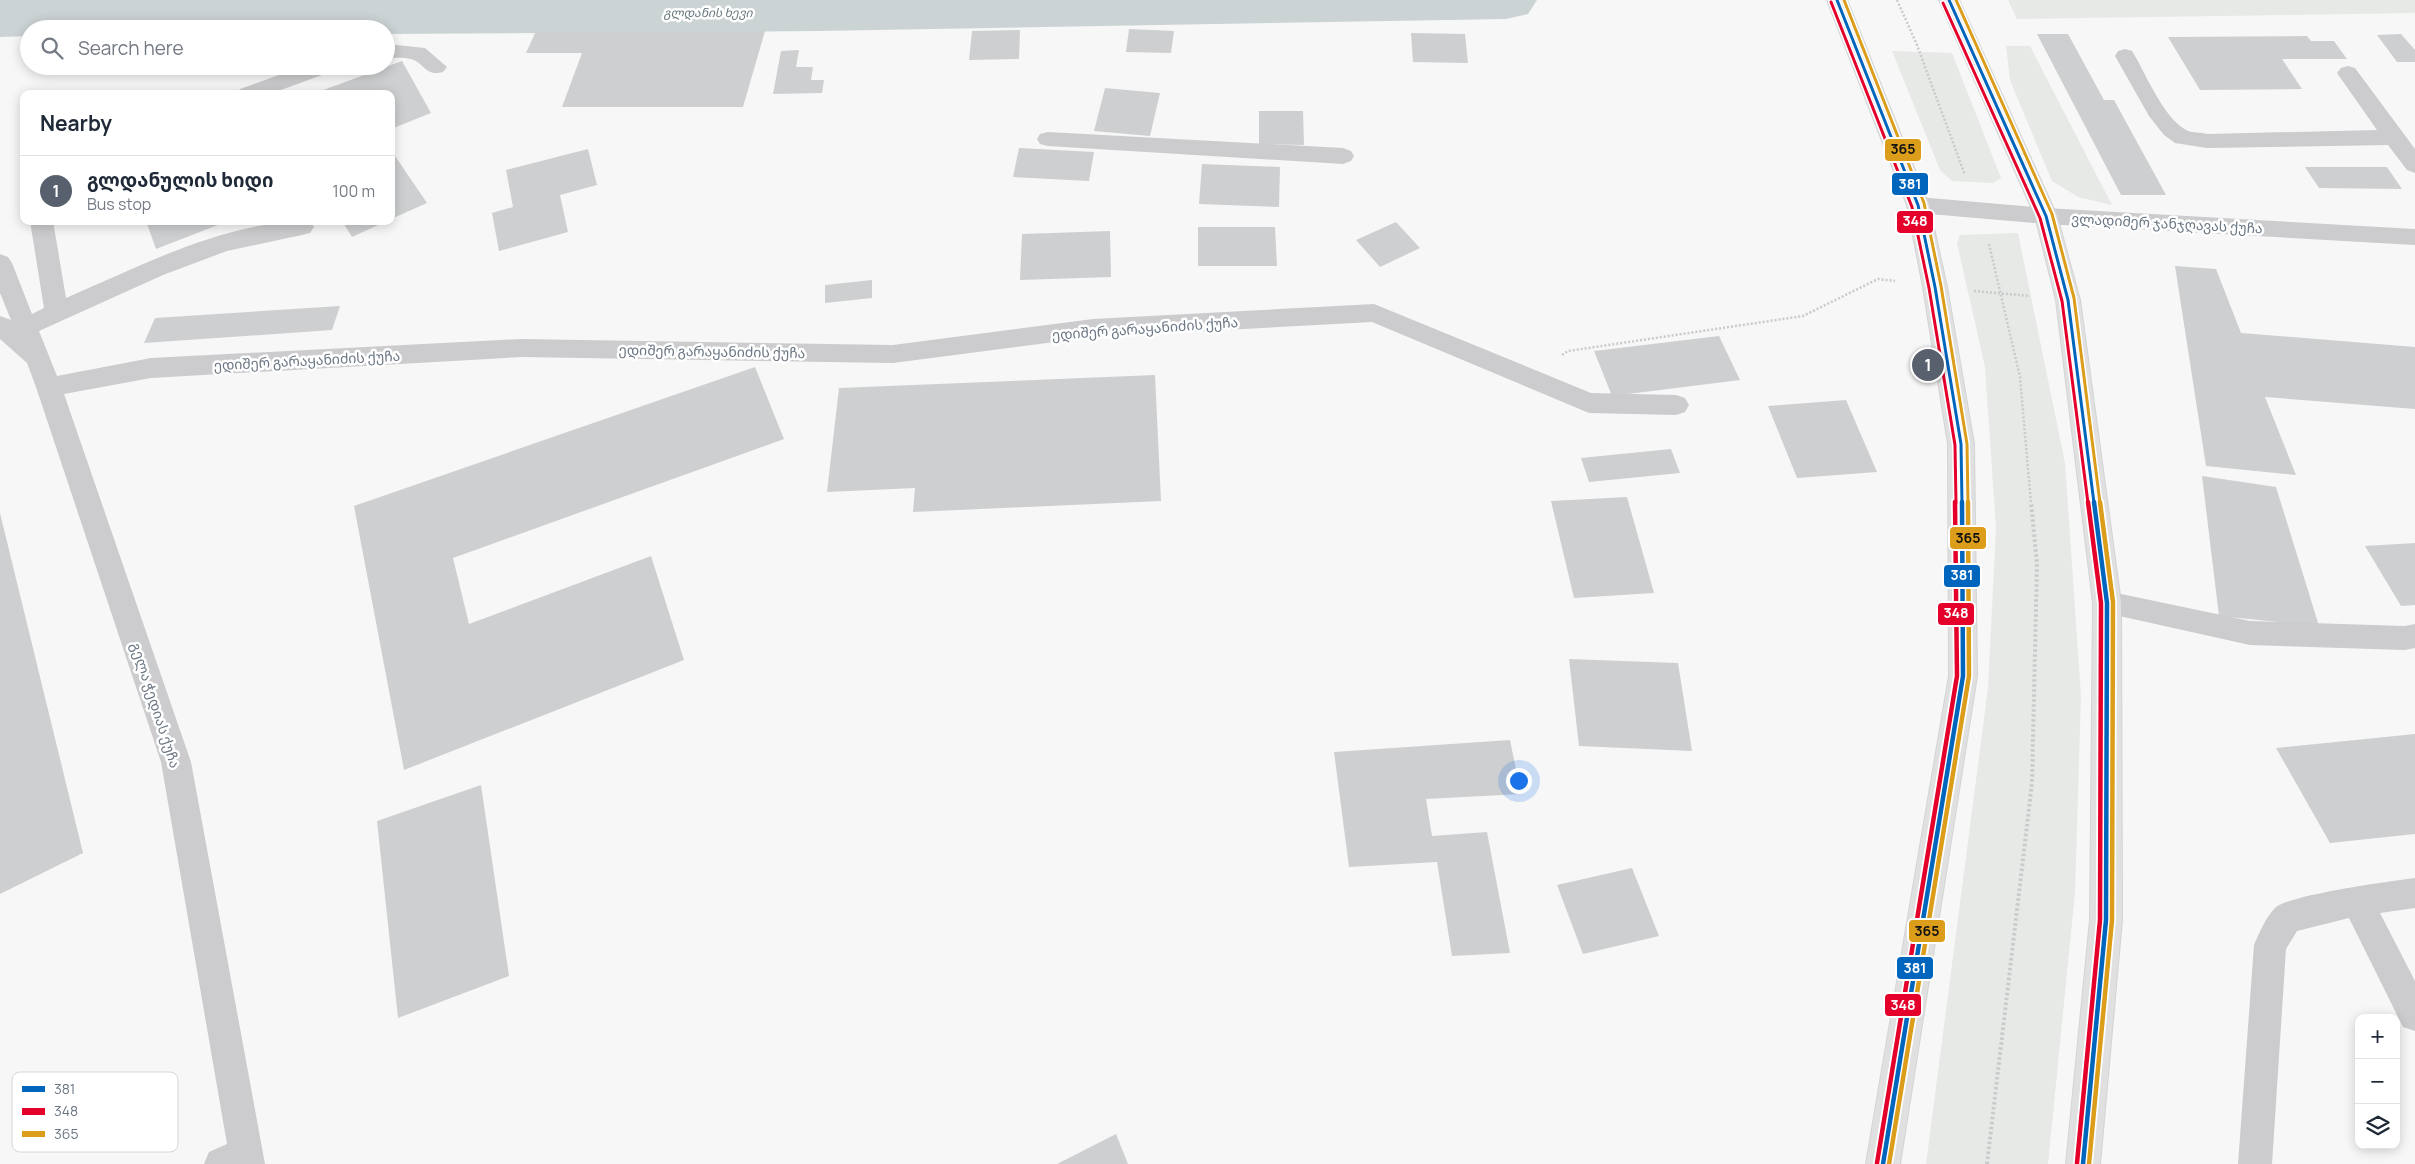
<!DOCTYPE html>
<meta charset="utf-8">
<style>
:root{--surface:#fff;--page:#f2f2f3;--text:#1f2937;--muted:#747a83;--line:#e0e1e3;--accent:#57606c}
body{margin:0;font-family:Manrope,"Noto Sans Georgian",sans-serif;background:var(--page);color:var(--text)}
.controls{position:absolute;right:15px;bottom:15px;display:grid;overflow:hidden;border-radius:10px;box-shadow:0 2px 12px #0003}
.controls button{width:45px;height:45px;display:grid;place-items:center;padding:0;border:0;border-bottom:1px solid var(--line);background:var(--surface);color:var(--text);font:25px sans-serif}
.you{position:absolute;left:1518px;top:780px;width:18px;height:18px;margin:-12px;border:4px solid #fff;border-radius:50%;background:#1a73e8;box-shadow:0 0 0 8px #1a73e833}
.badge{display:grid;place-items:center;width:32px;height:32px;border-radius:50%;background:var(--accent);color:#fff;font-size:16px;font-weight:700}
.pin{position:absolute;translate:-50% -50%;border:2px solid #fff;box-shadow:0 1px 5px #0006}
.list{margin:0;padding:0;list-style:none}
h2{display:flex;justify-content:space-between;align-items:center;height:65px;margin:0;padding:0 20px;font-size:21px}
h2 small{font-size:16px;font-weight:400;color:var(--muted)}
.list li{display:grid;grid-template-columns:32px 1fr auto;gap:15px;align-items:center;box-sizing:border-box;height:70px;padding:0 20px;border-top:1px solid var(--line)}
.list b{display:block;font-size:19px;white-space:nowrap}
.list p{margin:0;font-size:16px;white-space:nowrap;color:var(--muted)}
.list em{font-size:16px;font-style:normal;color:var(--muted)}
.icon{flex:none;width:28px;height:28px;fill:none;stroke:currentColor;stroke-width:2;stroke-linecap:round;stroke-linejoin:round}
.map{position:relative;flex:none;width:2415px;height:1164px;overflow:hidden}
.search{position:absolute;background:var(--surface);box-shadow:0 2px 12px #0003;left:20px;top:20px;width:375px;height:55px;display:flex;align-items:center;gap:12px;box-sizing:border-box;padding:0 18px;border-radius:28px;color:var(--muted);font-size:19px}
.panel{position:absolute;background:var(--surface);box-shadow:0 2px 12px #0003;left:20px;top:90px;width:375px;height:135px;border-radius:10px}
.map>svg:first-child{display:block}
.green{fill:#e6e9e5}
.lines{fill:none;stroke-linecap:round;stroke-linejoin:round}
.river{fill:#ccd3d5;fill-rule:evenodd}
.building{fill:#cecfd0}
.major-casing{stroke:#d3d4d5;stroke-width:2}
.path-far1{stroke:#c9cacb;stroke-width:2.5;stroke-dasharray:2 2;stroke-linecap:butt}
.path{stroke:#c9cacb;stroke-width:4;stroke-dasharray:2.5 2.5;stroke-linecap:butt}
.minor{fill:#ccccce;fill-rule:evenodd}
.major{fill:#e0e0e1;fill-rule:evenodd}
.bus-1-far1-casing{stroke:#fff;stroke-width:6}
.bus-1-casing{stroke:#fff;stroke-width:8}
.bus-2-far1-casing{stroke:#fff;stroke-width:6}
.bus-2-casing{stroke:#fff;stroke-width:8}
.bus-3-far1-casing{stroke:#fff;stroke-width:6}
.bus-3-casing{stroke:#fff;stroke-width:8}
.bus-1-far1{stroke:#0065bd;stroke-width:3}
.bus-1{stroke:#0065bd;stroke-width:4.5}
.bus-2-far1{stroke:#e4002b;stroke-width:3}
.bus-2{stroke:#e4002b;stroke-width:4.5}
.bus-3-far1{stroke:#db9d1a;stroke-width:3}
.bus-3{stroke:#db9d1a;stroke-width:4.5}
.labels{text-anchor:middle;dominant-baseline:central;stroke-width:5;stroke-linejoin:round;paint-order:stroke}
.far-water-label{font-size:12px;font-style:italic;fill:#67777f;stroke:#fff}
.street-label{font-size:14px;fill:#6b7784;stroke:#fff}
.key{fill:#fff;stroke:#d3d6da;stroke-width:1}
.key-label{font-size:14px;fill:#6b7784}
.line-badge{stroke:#fff;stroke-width:2}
.badge-label{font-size:14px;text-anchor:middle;font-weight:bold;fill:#fff}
.pale-badge-label{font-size:14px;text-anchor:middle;font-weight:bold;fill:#111}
</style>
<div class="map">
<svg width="2415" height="1164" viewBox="0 0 2415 1164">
<rect width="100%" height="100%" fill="#f7f7f7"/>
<path class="green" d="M2008,0h407v13l-398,6z
M2006,46h24l82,159 -34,-8 -26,-16 -42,-101z
M1892,51l60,2 49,125 -8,5 -41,-2 -12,-11z
M2018,233l47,230 16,233 -6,197 -27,271h-122l62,-476 8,-160 -11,-161 -28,-124 3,-8z"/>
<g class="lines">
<path class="river" d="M0,0h1537l-9,14 -22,5 -687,12 -433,3v-5h-357v7l-29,1z"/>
</g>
<path class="building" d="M1129,29l45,2 -3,22 -45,-1z
M1020,30l-1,29 -50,1 3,-29z
M536,31h229l-22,76h-181l20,-54h-56z
M1411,33l54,1 3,29 -55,-1z
M2037,34h31l36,66h10l52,95h-45z
M2401,34l14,16v12h-18l-20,-27z
M2307,36l4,5h23l13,18h-65l20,30 -102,1 -32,-53z
M799,50l-3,17h17l-2,13h13l-2,13 -49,1 8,-43z
M402,61l29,52 -40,16v-35h-73v-2z
M1105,88l55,5 -10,43 -56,-5z
M1259,111h44l1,34 -45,-1z
M1019,148l75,4 -5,29 -76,-4z
M588,149l9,36 -37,10 8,37 -69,19 -7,-38 21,-6 -7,-37z
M391,150l36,53 -36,16z
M1202,164l78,3 -1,40 -80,-3z
M2305,167h82l15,22 -83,-1z
M146,221h82l-72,28z
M342,221h45l-35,16z
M1396,222l24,26 -40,19 -24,-27z
M1198,227h77l2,39h-79z
M1110,231l1,46 -91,3 2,-46z
M2175,266l41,3 25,64 174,14v62l-150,-12 31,78 -90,-9z
M872,280v18l-47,5v-18z
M340,306l-8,24 -188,13 11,-25z
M1719,336l21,44 -128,16 -18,-45z
M755,367l29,72 -331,119 16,66 182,-68 33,104 -280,110 -50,-264z
M1155,375l6,126 -248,11 2,-24 -88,4 12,-104z
M1846,400l31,72 -80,6 -29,-72z
M1671,449l9,24 -91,9 -8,-24z
M2202,476l74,11 43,139 -100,-10z
M1627,497l27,96 -80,5 -23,-97z
M0,513l83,340 -83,41z
M2415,543v62l-14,1 -36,-60z
M1569,659l109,4 14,88 -113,-5z
M2415,734v100l-85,9 -54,-95z
M1510,740l11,54 -95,5 6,37 55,-4 23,121 -58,3 -15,-94 -88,5 -15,-115z
M481,785l28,191 -111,42 -21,-197z
M1632,868l27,68 -76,18 -26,-69z
M1116,1134l12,30h-71z"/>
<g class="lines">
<defs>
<path id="major" d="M1827,0h20l82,205 18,82 27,157 3,232 -77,488h-34l83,-488 -1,-232 -25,-157 -16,-82z
M1939,0h20l98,216 23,84 41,303 1,317 -22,244h-34l24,-244 3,-317 -37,-303 -21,-84z"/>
</defs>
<use href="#major" class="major-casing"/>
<path class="path-far1" d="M1897,0l20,45 48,130
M1989,244l31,133 11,126
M1974,291l56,5
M1562,355l6,-4 235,-35 75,-37 17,2"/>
<path class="path" d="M1987,1164l45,-381 5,-219 -6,-62"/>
<path class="minor" d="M386,44l39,4 22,19 -4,5c-18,5 -18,-9 -32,-13 -8,-2 -17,-1 -25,-1z
M2125,49l7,2c14,22 31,68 56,80 5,2 13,1 19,3l170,-4 -40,-57 4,-5 7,-2 7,2 60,81v24l-8,-3 -19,-25 -181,3 -32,-5 -11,-8 -15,-19 -34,-60 3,-5z
M304,66h32l-3,5 -63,23h-33l3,-5z
M1048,132l295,16 8,3 3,5 -3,5 -8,3 -295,-18 -8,-2 -3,-5 3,-5z
M1918,197l128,11 369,21v16l-369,-21 -128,-11 -8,-2 -3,-6 3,-6z
M30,221h23l13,77c77,-33 159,-77 244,-77l4,6 -4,6 -8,2 -75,16 -64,24 -124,56 18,45 94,-18 371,-19 371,6 200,-26 281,-15 217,89 85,2 9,3 4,7 -4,7 -9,3 -87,-2 -217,-91 -279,15 -200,26 -371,-6 -371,21 -87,16 127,368 74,402h-61l5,-12 18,-8 -66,-382 -125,-375 -9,-24 -27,-24v-23l11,4 -11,-27v-39l8,3 4,6 20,51 12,-6z
M2107,591l143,30 155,5 10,-2v24l-10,2 -155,-5 -153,-34 -4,-8 4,-8z
M2415,878v30l-35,5 35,68v50l-12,-4 -54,-109 -52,13 -11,18 -14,215h-34l16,-219c5,-12 12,-28 21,-37 13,-13 117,-27 140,-30z"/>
<use href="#major" class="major"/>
<defs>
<path id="bus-1-far1" d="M1837,0l81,205 17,82 26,157 1,59
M1949,0l97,216 22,84 26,203"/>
<path id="bus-1" d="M1883,1164l80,-488 -1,-174
M2083,1164l23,-244 1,-317 -13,-101"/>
<path id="bus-2-far1" d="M1831,2l81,205 17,81 26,157 1,58
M1943,3l97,215 22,83 26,202"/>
<path id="bus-2" d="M1877,1163l80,-487 -2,-174
M2077,1163l23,-243 1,-317 -13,-101"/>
<path id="bus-3-far1" d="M1844,0l80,203 17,83 26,158 1,59
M1956,0l96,214 22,84 26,205"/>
<path id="bus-3" d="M1889,1164l80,-488 -1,-174
M2089,1164l23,-244 1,-318 -13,-100"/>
</defs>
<use href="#bus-1-far1" class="bus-1-far1-casing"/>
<use href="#bus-1" class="bus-1-casing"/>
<use href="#bus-2-far1" class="bus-2-far1-casing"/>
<use href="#bus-2" class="bus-2-casing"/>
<use href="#bus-3-far1" class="bus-3-far1-casing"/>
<use href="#bus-3" class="bus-3-casing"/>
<use href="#bus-1-far1" class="bus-1-far1"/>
<use href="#bus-1" class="bus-1"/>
<use href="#bus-2-far1" class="bus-2-far1"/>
<use href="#bus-2" class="bus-2"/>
<use href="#bus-3-far1" class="bus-3-far1"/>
<use href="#bus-3" class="bus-3"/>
</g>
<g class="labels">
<g class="far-water-label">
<text x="708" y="12">გლდანის ხევი</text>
</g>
<g class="street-label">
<text transform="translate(2167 223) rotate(3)">ვლადიმერ ჯანჯღავას ქუჩა</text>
<text transform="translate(1145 328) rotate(-4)">ედიშერ გარაყანიძის ქუჩა</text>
<text transform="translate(712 351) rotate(1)">ედიშერ გარაყანიძის ქუჩა</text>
<text transform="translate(307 360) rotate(-3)">ედიშერ გარაყანიძის ქუჩა</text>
<text transform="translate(156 705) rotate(72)">გელა ჭედიას ქუჩა</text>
</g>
</g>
<rect x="12" y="1072" width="166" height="80" rx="8" class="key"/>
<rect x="22" y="1086" width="23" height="6" fill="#0065bd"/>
<rect x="22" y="1108" width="23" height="7" fill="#e4002b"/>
<rect x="22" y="1131" width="23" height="6" fill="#db9d1a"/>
<g class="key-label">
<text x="54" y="1094">381</text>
<text x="54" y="1116">348</text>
<text x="54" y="1139">365</text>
</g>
<g class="line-badge">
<rect x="1884" y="138" width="38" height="24" rx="5" fill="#db9d1a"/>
<rect x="1891" y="172" width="38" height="24" rx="5" fill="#0065bd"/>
<rect x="1896" y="210" width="38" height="24" rx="5" fill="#e4002b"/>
<rect x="1949" y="526" width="38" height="24" rx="5" fill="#db9d1a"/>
<rect x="1943" y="564" width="38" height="24" rx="5" fill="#0065bd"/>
<rect x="1937" y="602" width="38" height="24" rx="5" fill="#e4002b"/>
<rect x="1908" y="919" width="38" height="24" rx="5" fill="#db9d1a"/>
<rect x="1896" y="956" width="38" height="24" rx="5" fill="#0065bd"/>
<rect x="1884" y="993" width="38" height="24" rx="5" fill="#e4002b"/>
</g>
<g class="badge-label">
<text x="1910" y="189">381</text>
<text x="1915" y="226">348</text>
<text x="1962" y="580">381</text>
<text x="1956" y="618">348</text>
<text x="1915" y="973">381</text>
<text x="1903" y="1010">348</text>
</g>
<g class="pale-badge-label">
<text x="1903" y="154">365</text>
<text x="1968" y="543">365</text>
<text x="1927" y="936">365</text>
</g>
</svg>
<div class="controls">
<button>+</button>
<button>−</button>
<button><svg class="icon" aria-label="layers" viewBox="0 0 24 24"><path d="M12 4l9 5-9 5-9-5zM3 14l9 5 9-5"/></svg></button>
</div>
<div class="you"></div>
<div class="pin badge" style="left:1928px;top:365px">1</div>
<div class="search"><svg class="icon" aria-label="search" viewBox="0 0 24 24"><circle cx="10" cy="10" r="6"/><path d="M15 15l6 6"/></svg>Search here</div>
<section class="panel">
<h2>Nearby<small></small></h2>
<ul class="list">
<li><span class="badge">1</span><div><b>გლდანულის ხიდი</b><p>Bus stop</p></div><em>100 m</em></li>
</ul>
</section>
</div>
